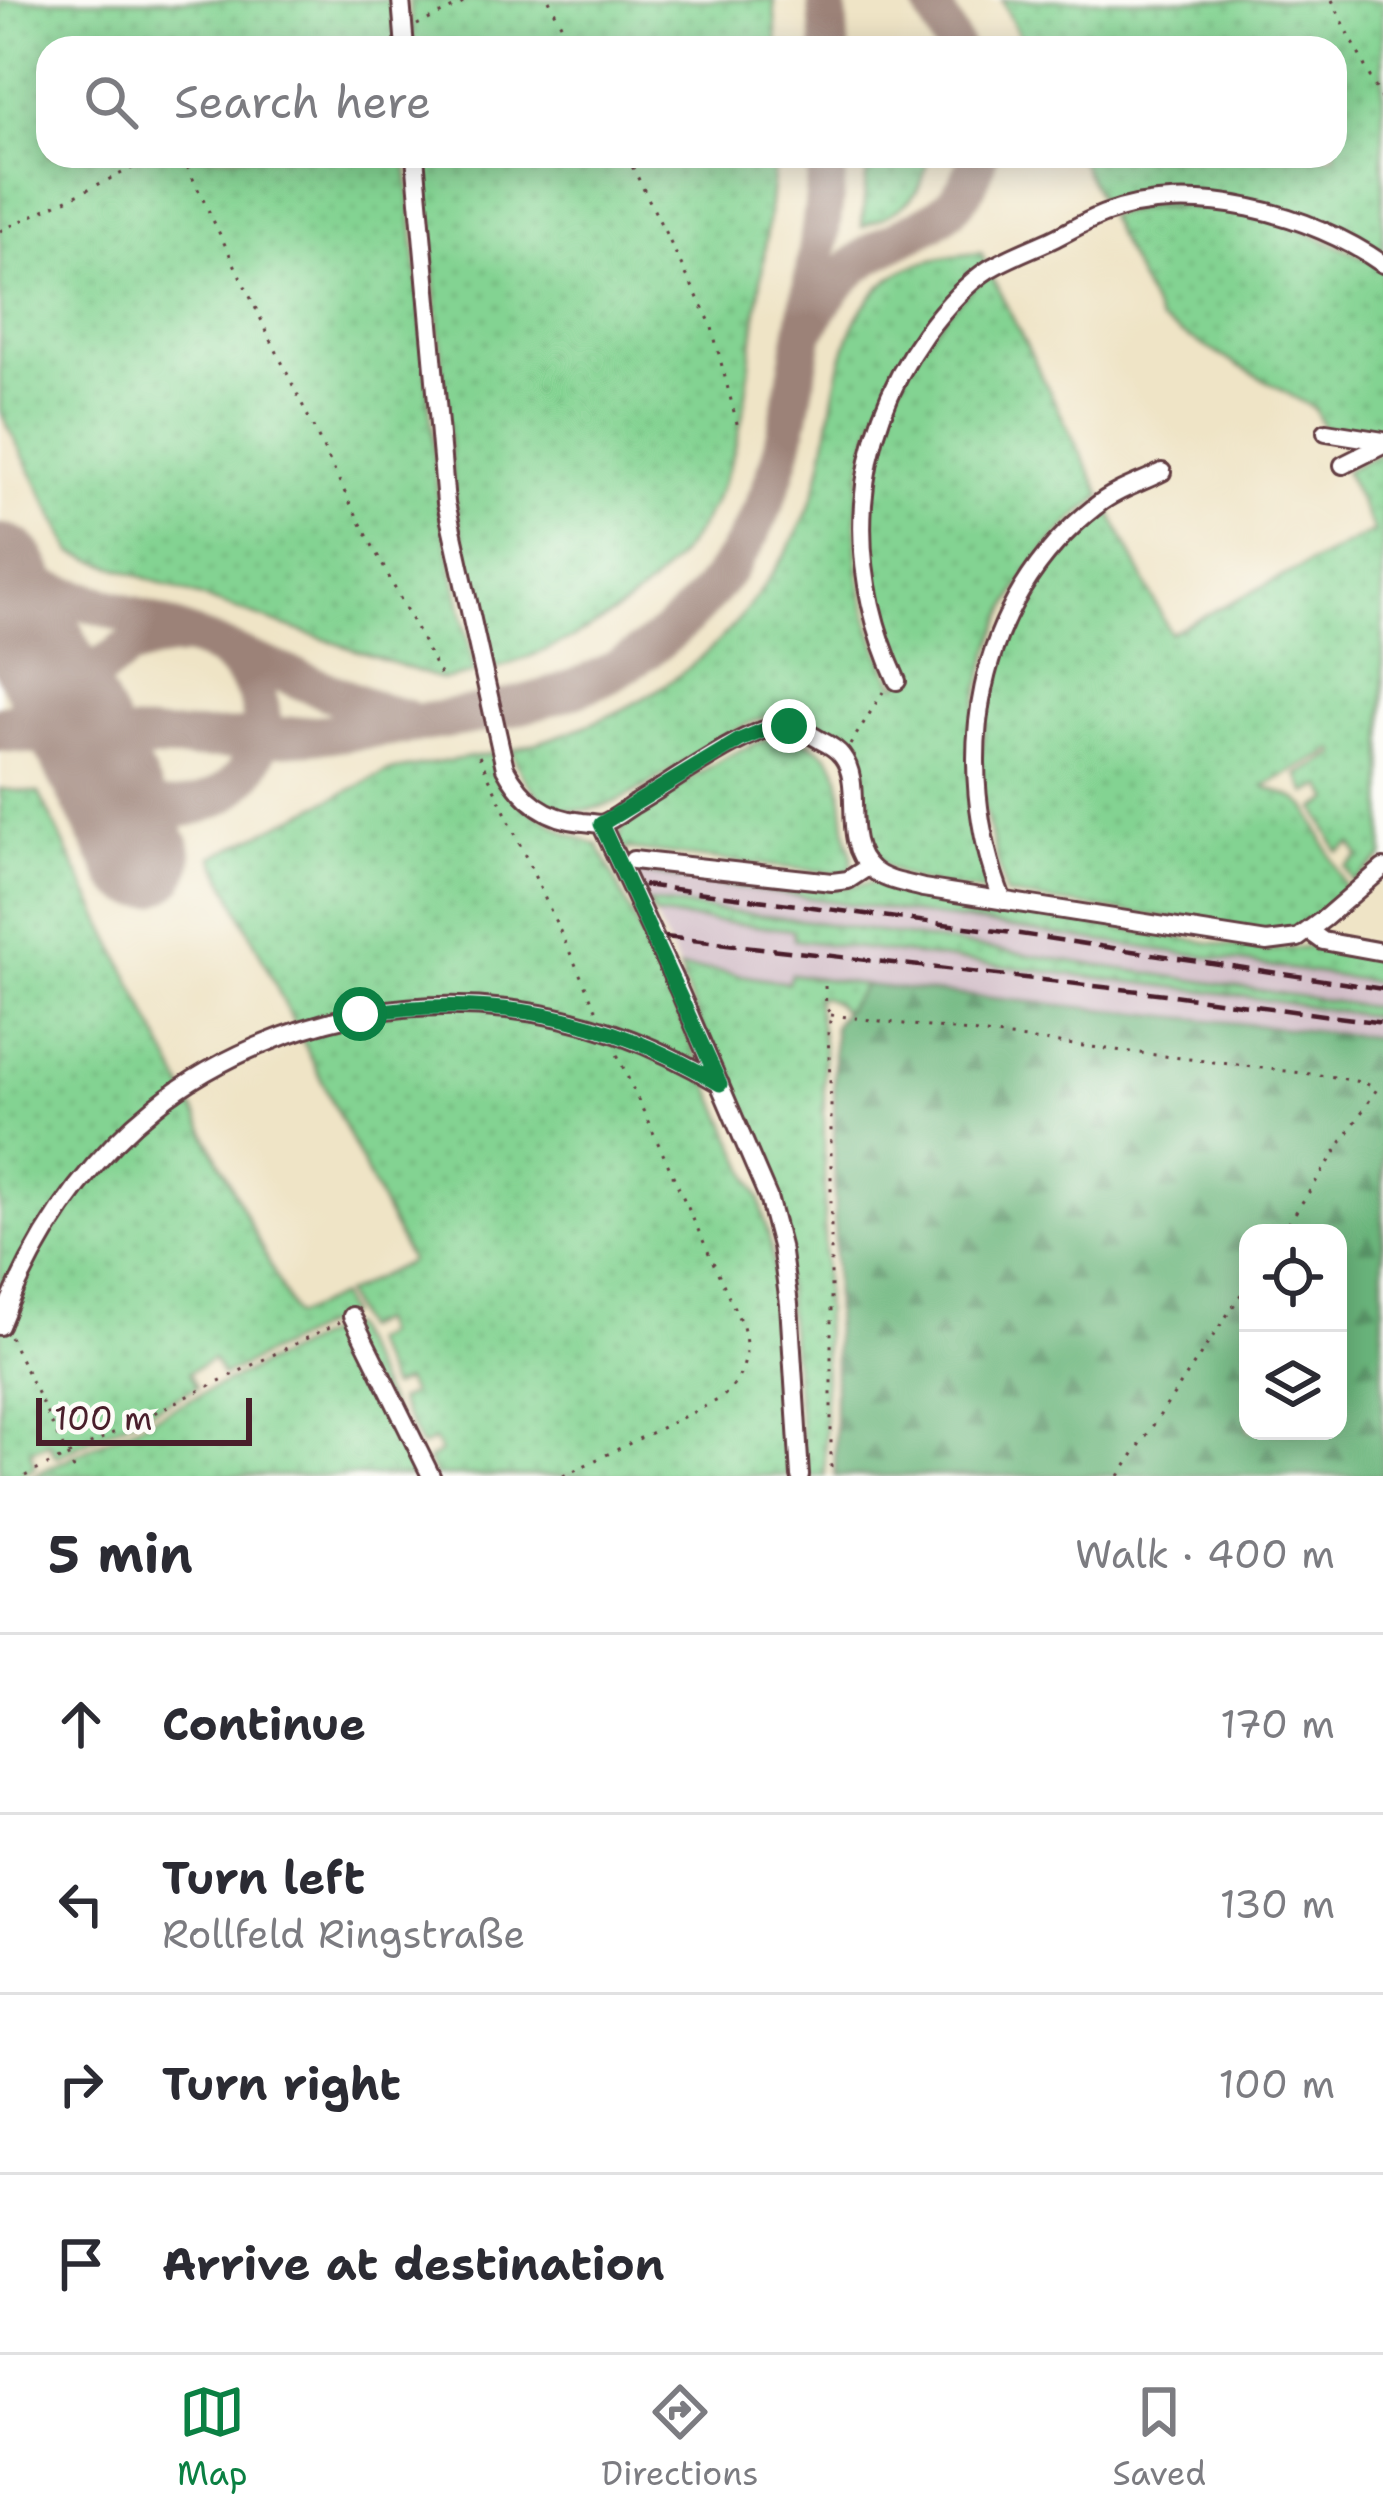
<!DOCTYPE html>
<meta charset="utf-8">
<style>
:root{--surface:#fff;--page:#f7f7f7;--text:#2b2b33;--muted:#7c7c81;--line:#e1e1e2;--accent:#0b8043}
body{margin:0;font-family:"Shantell Sans",sans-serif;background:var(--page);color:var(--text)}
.controls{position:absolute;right:36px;bottom:36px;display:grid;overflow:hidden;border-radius:24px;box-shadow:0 6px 30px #0003}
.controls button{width:108px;height:108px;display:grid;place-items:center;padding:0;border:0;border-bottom:3px solid var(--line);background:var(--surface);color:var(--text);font:60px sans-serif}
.scale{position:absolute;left:36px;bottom:30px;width:216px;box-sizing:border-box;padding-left:12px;border:6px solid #4a1f2b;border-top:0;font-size:33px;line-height:42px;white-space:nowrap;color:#4a1f2b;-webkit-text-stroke:9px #fdfcf7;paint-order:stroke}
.stop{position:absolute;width:36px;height:36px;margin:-27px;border:9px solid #0b8043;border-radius:50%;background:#fff}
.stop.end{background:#0b8043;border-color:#fff;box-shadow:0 3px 12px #0008}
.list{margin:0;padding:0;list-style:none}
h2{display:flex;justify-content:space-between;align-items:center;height:156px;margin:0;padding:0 48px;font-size:51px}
h2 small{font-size:39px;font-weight:400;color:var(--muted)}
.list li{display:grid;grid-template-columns:78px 1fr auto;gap:36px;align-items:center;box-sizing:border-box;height:180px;padding:0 48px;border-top:3px solid var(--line)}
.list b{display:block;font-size:45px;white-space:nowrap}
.list p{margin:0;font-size:39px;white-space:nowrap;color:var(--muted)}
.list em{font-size:39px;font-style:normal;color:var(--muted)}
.icon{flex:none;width:66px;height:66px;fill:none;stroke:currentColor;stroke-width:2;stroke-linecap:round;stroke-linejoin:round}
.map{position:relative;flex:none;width:1383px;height:1476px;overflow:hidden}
.search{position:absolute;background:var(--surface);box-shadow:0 6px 30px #0003;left:36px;right:36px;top:36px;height:132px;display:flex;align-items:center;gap:30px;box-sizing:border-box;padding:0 42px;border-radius:36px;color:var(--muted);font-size:45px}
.sheet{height:876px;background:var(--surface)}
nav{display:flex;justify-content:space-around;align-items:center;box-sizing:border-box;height:168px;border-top:3px solid var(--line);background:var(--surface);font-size:33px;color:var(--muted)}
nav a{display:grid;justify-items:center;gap:6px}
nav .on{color:var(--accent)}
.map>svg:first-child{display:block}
.industrial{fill:#d2bdc8}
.grass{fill:url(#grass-dots);stroke:#66795e;stroke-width:3}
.forest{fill:url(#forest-firs);stroke:#5a6a54;stroke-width:3;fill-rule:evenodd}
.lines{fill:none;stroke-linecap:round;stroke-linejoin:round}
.taxiway{stroke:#9c8278;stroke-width:39}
.runway{stroke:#9c8278;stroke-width:99}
.minor-casing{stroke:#633d42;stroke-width:22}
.path{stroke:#633d42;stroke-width:3;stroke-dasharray:3 9;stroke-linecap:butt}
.minor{stroke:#fff;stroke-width:16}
.rail{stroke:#4a1f2b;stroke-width:4.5;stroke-dasharray:18 9;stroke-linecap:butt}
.route{stroke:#0b8043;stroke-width:15}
</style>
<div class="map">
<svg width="1383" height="1476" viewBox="0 0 1383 1476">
<defs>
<pattern id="grass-dots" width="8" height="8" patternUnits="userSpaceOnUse" patternTransform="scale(3)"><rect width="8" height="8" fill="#83d392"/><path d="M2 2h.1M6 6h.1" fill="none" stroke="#73b57e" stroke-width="1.8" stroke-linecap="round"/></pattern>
<pattern id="forest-firs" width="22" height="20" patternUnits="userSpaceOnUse" patternTransform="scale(3)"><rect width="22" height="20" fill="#6ab57c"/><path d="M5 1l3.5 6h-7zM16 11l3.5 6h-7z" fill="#599366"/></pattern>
</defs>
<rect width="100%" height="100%" fill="#fdfcf7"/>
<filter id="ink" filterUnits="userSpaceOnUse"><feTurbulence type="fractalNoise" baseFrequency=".00833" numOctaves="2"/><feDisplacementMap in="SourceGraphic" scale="24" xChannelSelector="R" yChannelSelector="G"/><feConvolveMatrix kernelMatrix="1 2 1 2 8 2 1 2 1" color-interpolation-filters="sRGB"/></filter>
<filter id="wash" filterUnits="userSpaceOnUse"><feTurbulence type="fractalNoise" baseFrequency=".004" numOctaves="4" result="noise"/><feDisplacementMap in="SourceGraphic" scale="48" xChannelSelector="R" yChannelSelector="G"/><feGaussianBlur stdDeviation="2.7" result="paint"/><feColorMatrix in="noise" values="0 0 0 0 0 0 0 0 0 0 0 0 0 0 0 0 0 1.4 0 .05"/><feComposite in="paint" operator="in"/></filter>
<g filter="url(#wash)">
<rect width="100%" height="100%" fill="#efe4c6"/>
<path class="industrial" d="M634,872l749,111v26l-575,-88 -160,-19z
M654,915l140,15v9l163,23 271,32 155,24v20l-518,-53 -73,-11 -4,9 -77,-13 -31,-1z"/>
<path class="grass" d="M0,0h393l4,48h-349v108h358l33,350 36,167 -32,7 -370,-127 -73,-142z
M409,0h365l3,48h-363z
M1002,0h381v259l-127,-54 -152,4 -26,-53h257v-108h-310z
M423,156h352c-6,61 -13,121 -22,182 -5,42 -9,85 -23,126 -38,112 -131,173 -239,206l-36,-168z
M868,156h59c-2,44 -30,56 -65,71z
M1160,205l95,5 128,56v172l-59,-10 -9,-19 -155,-88 -53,-105z
M981,253l6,13c-38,32 -71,69 -95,114 -48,90 -48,218 4,306l5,-4c-11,-26 -22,-51 -29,-78 -28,-124 20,-254 118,-331l112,223c-12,10 -25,19 -35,30 -82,80 -112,206 -87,316 4,17 12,35 18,52 -33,-6 -78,-6 -107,-25 -57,-37 -2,-99 -69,-139 -10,-6 -23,-13 -34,-15 -65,-7 -175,132 -241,86 -19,-13 -29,-29 -35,-51 108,-29 191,-73 254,-167 19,-27 37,-57 48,-88 25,-76 12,-199 104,-231 20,-7 42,-9 63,-11z
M1383,452v405l-30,25 -8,-15 14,-10 -7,-13 -14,8 -22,-43 15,-9 -8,-14 -16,7 -9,-18 39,-21 -2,-4 -71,36 33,13 10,8 39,81c-22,19 -41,42 -70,45l-270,-38 -29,-116 19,-128 44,-85 66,-63 64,130 204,-102 -29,-60z
M788,735c63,20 49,44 58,97 2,14 9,24 5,37l-9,5 -224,-26 4,-19 10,-11c42,-27 108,-79 156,-83z
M495,753l30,54 44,27 29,11 64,133 98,222 11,47 6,56 -5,79 12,45 4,49h-353l-7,-16 12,-8 -6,-12 -13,7 -23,-46 13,-7 -6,-13 -14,6 -22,-45 14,-7 -5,-14 -17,8 -17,-35 66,-33 -197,-404 176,-86z
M0,789l39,4 256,523 44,-20 8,18 -125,62 -9,-17 -24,13 8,15 -141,70 -7,-14 -19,8 5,16 -18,9h-17z
M634,872l196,17 46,-7 39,16 351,53 58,-6 59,11v27z
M648,902l160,19 575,88v9l-155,-24 -434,-54 -1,-10 -139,-15z
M680,969l31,1 77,13 3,-9 74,11 -21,30c-5,-12 -16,-18 -28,-18l8,53 1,426h-19l-31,-283 -93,-213 3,-1z
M344,1325l5,1 77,150h-394z"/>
<path class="forest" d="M865,985l518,53v438h-548l-1,-451zM1248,1233h90v198h-90z"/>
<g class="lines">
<path class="taxiway" d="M827,0l3,48
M930,0l24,48
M811,322c13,-26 30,-47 54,-64 47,-33 97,-34 113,-102
M0,580c132,26 258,84 382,133l24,6
M0,646l7,-38 -4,-28
M0,726l40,-15 86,-61c20,-10 38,-13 60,-13
M0,732c130,11 259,11 389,-5 66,-8 132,-17 194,-42 73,-29 134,-89 170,-157 31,-57 38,-121 49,-183 11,-63 22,-126 26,-189
M108,791c115,64 208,-63 117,-138"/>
<path class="runway" d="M0,573l143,285"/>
</g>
</g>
<g filter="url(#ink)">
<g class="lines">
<defs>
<path id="minor" d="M401,0l4,48
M415,156l31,347 59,265c17,32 41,51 78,54 1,0 17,2 18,2 11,-3 23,-13 32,-19 35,-19 117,-82 154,-79 11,1 23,8 33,14 8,4 17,9 22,16 23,29 -3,84 30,113 13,12 34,14 51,19l344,54 31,-4 27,-20 58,-50
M1326,432l57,9
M1343,465l40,-20
M897,681c-53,-116 -47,-241 28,-347 17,-23 39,-49 64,-65 20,-12 45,-21 66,-31 16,-8 33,-18 49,-24 86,-33 207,-1 279,50
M601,824l77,164 90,209 13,49 8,58 11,172
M633,860l199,22 16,-2 20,-13
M1003,901c-54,-138 -29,-300 93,-395 18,-15 44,-23 66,-34
M1309,931l14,10 60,11
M352,1316l79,160
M0,1326c33,-86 84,-162 156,-220 38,-31 82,-53 127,-70 147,-54 304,-34 437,48"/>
</defs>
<use href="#minor" class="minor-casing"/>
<path class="path" d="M549,0l24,48
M1332,0l51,103
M417,25l53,-25
M371,48l16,-8
M182,156l166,343 95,181
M627,156l84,168 28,107
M0,231l158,-75
M850,745l33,-53
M479,756l118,255
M825,986l1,21 5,8 -3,18 3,70v373
M831,1015l504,62 30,6 12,6
M1282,1233l95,-144 6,-2
M10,1337l67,139
M25,1476l315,-154
M563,1476l157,-77c23,-19 31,-43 23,-72l-127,-275
M1119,1476l129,-192"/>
<use href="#minor" class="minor"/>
<path class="rail" d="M643,885l377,49 363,55
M665,937l500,57 218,29"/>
</g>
</g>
<g class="lines" filter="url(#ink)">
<path class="route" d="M360,1014c131,-21 246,1 360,70l-119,-260 139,-84 32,-13 17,-1"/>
</g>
</svg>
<div class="controls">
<button><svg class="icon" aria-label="locate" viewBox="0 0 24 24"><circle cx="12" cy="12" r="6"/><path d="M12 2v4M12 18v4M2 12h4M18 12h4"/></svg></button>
<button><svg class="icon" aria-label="layers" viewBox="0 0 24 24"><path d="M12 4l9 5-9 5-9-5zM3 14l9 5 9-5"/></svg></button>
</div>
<div class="scale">100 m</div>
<div class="stop" style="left:360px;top:1014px"></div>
<div class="stop end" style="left:789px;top:726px"></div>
<div class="search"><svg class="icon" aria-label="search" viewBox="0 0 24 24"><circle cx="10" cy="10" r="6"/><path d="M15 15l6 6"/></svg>Search here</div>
</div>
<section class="sheet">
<h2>5 min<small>Walk · 400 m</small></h2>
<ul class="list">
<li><svg class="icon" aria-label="ahead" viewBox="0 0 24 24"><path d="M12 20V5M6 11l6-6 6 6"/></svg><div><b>Continue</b></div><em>170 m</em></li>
<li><svg class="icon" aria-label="left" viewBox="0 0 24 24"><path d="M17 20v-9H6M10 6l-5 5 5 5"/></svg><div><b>Turn left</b><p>Rollfeld Ringstraße</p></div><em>130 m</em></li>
<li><svg class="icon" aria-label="right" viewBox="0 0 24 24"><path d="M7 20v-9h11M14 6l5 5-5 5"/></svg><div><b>Turn right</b></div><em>100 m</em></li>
<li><svg class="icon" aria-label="arrive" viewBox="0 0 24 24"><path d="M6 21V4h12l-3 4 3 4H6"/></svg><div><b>Arrive at destination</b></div></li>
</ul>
</section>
<nav>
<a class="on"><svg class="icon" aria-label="map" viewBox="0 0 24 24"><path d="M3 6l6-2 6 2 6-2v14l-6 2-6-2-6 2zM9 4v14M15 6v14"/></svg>Map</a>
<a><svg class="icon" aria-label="directions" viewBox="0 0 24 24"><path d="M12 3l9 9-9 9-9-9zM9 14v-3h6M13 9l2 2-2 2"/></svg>Directions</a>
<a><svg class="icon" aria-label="saved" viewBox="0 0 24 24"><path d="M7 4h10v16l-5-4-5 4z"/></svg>Saved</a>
</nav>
